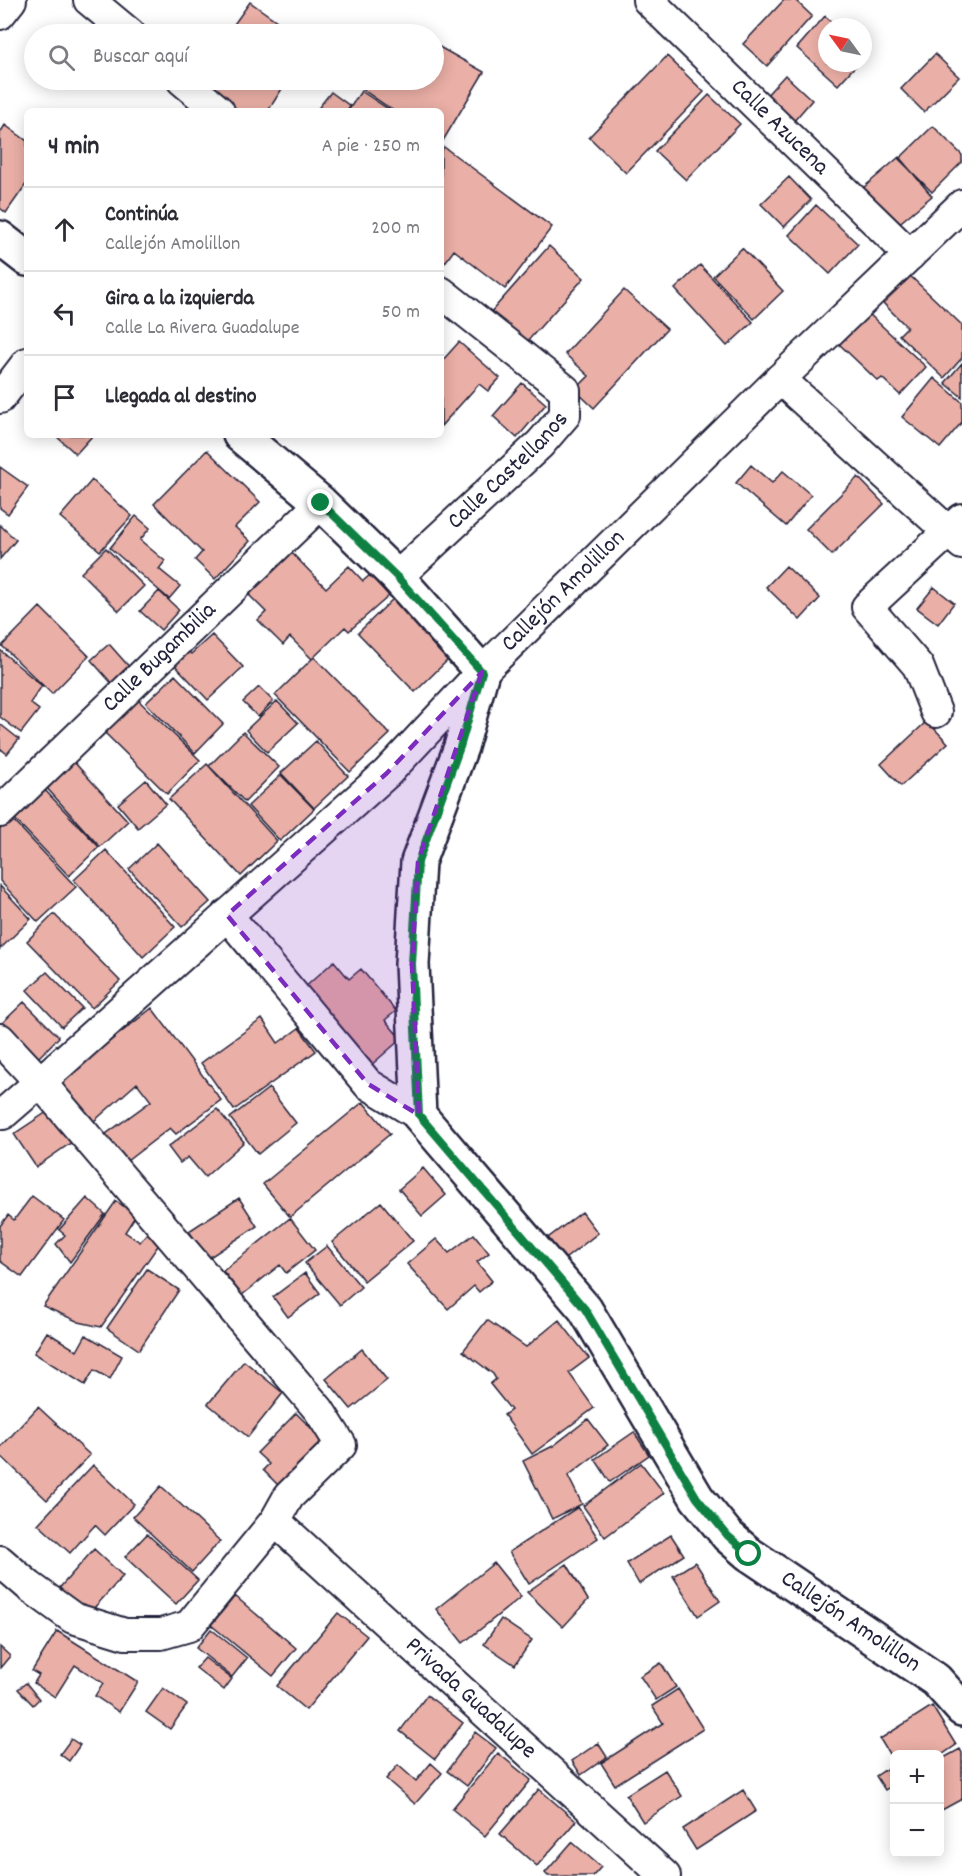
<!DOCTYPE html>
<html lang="es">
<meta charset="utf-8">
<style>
:root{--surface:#fff;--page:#f7f7f7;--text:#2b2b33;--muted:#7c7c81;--line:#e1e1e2}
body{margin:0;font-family:Dekko,sans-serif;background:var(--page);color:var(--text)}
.controls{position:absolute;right:18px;bottom:18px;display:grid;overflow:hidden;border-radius:9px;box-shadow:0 3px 15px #0003}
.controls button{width:54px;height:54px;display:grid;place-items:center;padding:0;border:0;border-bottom:2px solid var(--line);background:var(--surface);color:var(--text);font:30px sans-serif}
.compass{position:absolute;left:818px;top:18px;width:54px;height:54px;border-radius:50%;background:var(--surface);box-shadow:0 3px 15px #0003;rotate:303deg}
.stop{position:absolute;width:18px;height:18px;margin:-14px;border:4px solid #0b8043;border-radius:50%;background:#fff}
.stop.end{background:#0b8043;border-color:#fff;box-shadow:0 2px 6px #0008}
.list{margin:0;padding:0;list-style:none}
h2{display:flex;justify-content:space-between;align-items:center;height:78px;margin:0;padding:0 24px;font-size:26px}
h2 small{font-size:20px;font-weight:400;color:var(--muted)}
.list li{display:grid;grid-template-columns:39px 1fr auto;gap:18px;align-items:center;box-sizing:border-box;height:84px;padding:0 24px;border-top:2px solid var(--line)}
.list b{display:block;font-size:22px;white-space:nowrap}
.list p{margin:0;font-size:20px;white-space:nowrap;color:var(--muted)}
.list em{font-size:20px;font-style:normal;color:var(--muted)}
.icon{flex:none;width:33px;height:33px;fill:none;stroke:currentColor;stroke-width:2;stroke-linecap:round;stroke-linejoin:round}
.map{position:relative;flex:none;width:962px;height:1876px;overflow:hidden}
.search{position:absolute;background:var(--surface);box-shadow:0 3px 15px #0003;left:24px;top:24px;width:420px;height:66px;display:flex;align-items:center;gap:15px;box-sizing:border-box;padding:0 21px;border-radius:33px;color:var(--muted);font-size:22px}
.panel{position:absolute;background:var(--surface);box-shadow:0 3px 15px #0003;left:24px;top:108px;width:420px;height:330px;border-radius:9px}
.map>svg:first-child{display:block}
.building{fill:#eaafa6;stroke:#22223b;stroke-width:1.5}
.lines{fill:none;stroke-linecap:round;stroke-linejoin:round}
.minor-casing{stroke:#22223b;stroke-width:34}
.tertiary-casing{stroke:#22223b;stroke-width:38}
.minor{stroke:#fff;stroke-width:30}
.tertiary{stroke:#fff;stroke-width:33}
.route{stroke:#0b8043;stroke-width:8}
.marked{fill:#7b2cbf;fill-opacity:0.2;stroke:#7b2cbf;stroke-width:4.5;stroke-dasharray:12 8;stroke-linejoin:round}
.labels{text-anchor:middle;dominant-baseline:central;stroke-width:4.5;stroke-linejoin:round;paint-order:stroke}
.street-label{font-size:24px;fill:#22223b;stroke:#fff}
</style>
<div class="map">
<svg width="962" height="1876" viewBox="0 0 962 1876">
<rect width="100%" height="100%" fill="#fff"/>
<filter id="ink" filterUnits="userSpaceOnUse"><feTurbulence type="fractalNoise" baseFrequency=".0167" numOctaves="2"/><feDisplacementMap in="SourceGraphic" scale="12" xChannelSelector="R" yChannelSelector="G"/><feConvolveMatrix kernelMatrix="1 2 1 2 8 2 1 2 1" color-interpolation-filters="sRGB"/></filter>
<g filter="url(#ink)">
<path class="building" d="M784,0h11l17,16 -45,50 -24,-22z
M250,2l38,27 -4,5h-57z
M825,16l12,11h-10v36h31l-20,22 -41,-37z
M434,44l50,28 -43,72v-33h-47l-32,-22 7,-9h65z
M935,54l24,23 -35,35 -23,-23z
M667,56l37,36 -78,81 -37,-36z
M785,75l27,25 -19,22 -28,-25z
M219,80h19l6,4 3,-4h31l7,4 -17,27h-40l-20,-13z
M361,91l30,20h-43z
M331,92l19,14 -3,5h-31z
M709,95l31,29 -54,56 -31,-29z
M5,125l22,16v42l-21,30 -6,-5v-75z
M933,126l29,29v7l-30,30 -33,-33z
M444,147l108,80 -47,62 -51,-39 -13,18v-117z
M899,157l33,39 -36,30 -33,-38z
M789,177l22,23 -27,27 -23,-23z
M816,205l42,39 -28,30 -41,-39z
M549,246l35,32 -59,66 -35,-31z
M742,248l41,43 -29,28 -41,-43z
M700,265l53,57 -26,24 -52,-57z
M905,271l57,54v33l-18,20 -45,-43 8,-8 -28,-28z
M624,290l43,39 -73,79 -19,-18 14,-14 -24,-22z
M867,312l59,55 -26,28 -18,-17 -4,3 -40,-38z
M459,342l41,36 -12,13 -9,-7 -38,42v-64z
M962,363v34l-17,-14z
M934,378l28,24v20l-22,26 -38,-31z
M522,383l24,21 -29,34 -24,-22z
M55,435h38l-17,19z
M207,450l53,52 -25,25 15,14 -35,38 -20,-19 7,-8 -48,-48z
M751,465l21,18 11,-12 28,24 -25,31 -50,-43z
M0,467l28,20 -20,27 -8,-6z
M858,477l26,27 -52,51 -26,-26z
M92,480l40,36 -32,35 -40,-34z
M136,516l14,12 -10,12 25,21 -6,8 21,17 -11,13 -59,-51z
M0,525l16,15 -16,19z
M106,548l38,38 -25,25 -38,-38z
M288,549l38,39 23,-22 14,15 7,-6 19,21 -40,35 -4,-4 -33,32 -22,-22 -7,8 -25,-25 8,-8 -21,-21z
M786,566l34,32 -20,22 -34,-33z
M934,587l20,16 -16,21 -21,-16z
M159,591l20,19 -18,20 -21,-19z
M397,595l57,59 -39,38 -57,-59z
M40,607l49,49 -37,38 -50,-48z
M212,635l31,32 -35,33 -37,-39 14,-14 6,7z
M109,644l23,26 -18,16 -23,-26z
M0,650l42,36 -12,17 9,7 -18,23 -21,-16z
M314,657l76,77 -40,38 -75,-77z
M175,675l48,49 -28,29 -49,-50z
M259,687l14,14 -15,16 -15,-15z
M137,699l63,61 -33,34 -62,-61z
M277,701l21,22 -31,29 -21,-22z
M927,721l21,22 -47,43 -20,-22z
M0,724l19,15 -12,15 -6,-5 -1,2z
M243,732l36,35 -34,35 -36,-36z
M316,741l32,35 -34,32 -33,-35z
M73,761l55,60 -28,26 -55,-61z
M207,764l70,77 -36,35 -72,-77z
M281,775l33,34 -34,32 -32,-35z
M146,780l20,24 -28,24 -20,-24z
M41,786l58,61 -30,29 -58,-61z
M11,818l65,69 -38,35 -38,-41v-53z
M157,843l53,59 -28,25 -53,-58z
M106,850l69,77 -32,30 -69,-77z
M0,886l31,33 -31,30z
M54,914l66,67 -28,27 -65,-67z
M334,961l15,18 12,-10 35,42 -11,9 16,19 -32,28 -67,-77z
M47,972l35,36 -20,19 -35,-37z
M24,1002l35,35 -26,26 -33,-38z
M152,1008l69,92 -45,34 -6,-6 -43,33 -21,-27 45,-33 -14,-18 -44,39 -36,-41 50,-43 3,3z
M262,1019l16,24 21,-15 17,23 -82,59 -33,-47z
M269,1088l27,35 -38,31 -28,-36z
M363,1102l27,32 -100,83 -27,-33z
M217,1109l27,33 -39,35 -17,-20 -8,6 -12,-16z
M50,1110l22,32 -36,25 -22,-33z
M423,1168l23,27 -24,21 -23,-27z
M32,1196l32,24 -42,57 -22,-16v-35l8,-11 6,5z
M87,1198l18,16 -35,48 -14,-18 9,-9 -6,-5z
M239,1198l18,28 -50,33 -18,-28z
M116,1201l20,14 -11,17 15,10 7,-9 13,10 -59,84 -22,-5 -36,-16z
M381,1202l32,39 -49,40 -32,-39z
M582,1212l16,21 -42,33 -16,-22z
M290,1218l25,32 -29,23 -6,-8 -38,30 -19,-24z
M474,1234l15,19 -12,9 15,19 -13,11 -5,-6 -26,23 -41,-45 29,-25 13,14z
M327,1246l34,41 -21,18 -35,-42z
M147,1269l32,21 -40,60 -32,-22z
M305,1273l15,20 -32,24 -15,-20z
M487,1320l39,27 33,-27 30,38 -20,15 25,35 -62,46 -28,-39 7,-5 -21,-26 6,-5 -3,-5 -30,-23z
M47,1332l30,19 9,-16 36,21 -12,23 -16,-9 -9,15 -51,-32z
M362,1349l25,31 -36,29 -25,-30z
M244,1361l39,32 -35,44 -40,-33z
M38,1407l52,48 -43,45 -47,-45v-7z
M296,1413l27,27 -45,45 -15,-15 6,-6 -12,-11z
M588,1419l20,26 -40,31 14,28 -30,15 -29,-58 30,-15z
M634,1432l15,23 -39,27 -15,-23z
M641,1463l23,30 -59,44 -22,-31z
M93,1465l41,39 -29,31 -10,-10 -25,28 -32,-29z
M161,1486l59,55 -28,31 -59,-55z
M578,1507l20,31 -69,46 -20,-32z
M147,1534l51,46 -22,24 -51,-47z
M671,1535l13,20 -45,29 -12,-21z
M94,1549l29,27 -39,43 -29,-26z
M695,1562l25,39 -22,15 -25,-40z
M494,1563l27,34 -58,46 -27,-34z
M567,1564l21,36 -25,27 -36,-35z
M235,1596l61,52 -23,28 -62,-51z
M338,1613l29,23 -61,74 -29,-24z
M501,1619l31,21 -17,25 -31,-21z
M211,1629l36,29 -15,19 -36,-29z
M57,1631l81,51 -19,30 -24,-16 8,-13 -28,-18 -20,32 -21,-14 5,-8 -7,-4z
M0,1647l10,9 -10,12z
M205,1658l27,21 -8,11 -28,-22z
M661,1663l15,24 -20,13 -16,-24z
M26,1683l13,16 -6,6 -15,-16z
M163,1688l24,17 -17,24 -24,-17z
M678,1689l25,40 -88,56 -14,-22 62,-40 -11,-17z
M427,1695l36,28 -28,36 -35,-28z
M932,1706l24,39 -16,11 -46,-2v8l-14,-23z
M475,1732l21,16 -29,38 -20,-15z
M71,1739l9,6 -11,16 -9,-7z
M598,1743l9,14 -26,18 -9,-14z
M960,1749l2,4v46l-22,12v-51z
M498,1753l33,27 -46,56 -33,-27z
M431,1763l11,10 -27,31 -29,-25 12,-14 18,16z
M894,1764v20l-9,6 -9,-14z
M665,1770l17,26 -39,26 -17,-27z
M539,1789l37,32 -39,45 -37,-32z
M743,1790l13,21 -60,39 -13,-21z
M572,1842l29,25 -8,9h-45l-3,-3z"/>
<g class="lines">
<defs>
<g id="minor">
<path d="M89,0l41,34"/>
<path id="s1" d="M648,0l262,255"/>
<path d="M0,14l11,-14"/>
<path d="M182,80l37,31"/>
<path d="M780,379l182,165"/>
<path d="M0,398l27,-35"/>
<path id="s2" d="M397,577l143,-133 25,-29v-25l-124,-98"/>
<path d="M936,712l-18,-46 -51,-59 95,-88"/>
<path id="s3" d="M0,812l321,-309"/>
<path d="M227,915l141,169 51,31"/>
<path d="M0,1039l40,43 279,328 22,35 -52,51 -14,25 -86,105 -28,8h-36l-52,-16 -44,-32 -29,-25"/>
<path id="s4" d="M0,1114h3l37,-32 347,-309 95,-101 298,-293 182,-174"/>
<path id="s5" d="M275,1521l390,355"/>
</g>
<g id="tertiary">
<path d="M0,238l27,21"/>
<path id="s6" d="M240,435l81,68 76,74 85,95 -21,75 -43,115 -6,102 7,151 166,194 112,189 31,38 21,18 187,126 26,29"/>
</g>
</defs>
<use href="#minor" class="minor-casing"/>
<use href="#tertiary" class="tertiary-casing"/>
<use href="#minor" class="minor"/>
<use href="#tertiary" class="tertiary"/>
</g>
</g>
<g class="lines" filter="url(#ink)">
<path class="route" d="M321,503l76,74 85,95 -22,75 -42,115 -6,102 7,151 166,194 112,189 31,38 21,18"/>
</g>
<path class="marked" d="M482,672l-64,190 -6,102 7,151 -51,-31 -141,-169 160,-142z"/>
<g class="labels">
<g class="street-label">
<text stroke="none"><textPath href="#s1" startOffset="183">Calle Azucena</textPath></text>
<text stroke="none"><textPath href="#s2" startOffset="154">Calle Castellanos</textPath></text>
<text stroke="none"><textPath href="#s4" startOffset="770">Callejón Amolillon</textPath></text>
<text stroke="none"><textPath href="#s3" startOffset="222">Calle Bugambilia</textPath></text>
<text stroke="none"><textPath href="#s6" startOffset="1467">Callejón Amolillon</textPath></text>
<text stroke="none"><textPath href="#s5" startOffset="264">Privada Guadalupe</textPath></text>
</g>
</g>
</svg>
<div class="controls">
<button>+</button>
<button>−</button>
</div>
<svg class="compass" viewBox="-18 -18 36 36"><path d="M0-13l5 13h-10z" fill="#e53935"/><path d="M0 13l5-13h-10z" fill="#7c7c81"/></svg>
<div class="stop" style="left:749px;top:1554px"></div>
<div class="stop end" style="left:321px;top:503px"></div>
<div class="search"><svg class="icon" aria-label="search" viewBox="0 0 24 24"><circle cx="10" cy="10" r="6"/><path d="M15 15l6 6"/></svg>Buscar aquí</div>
<section class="panel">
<h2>4 min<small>A pie · 250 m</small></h2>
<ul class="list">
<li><svg class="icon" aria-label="ahead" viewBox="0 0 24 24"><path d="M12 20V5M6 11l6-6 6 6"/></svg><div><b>Continúa</b><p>Callejón Amolillon</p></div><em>200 m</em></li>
<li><svg class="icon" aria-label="left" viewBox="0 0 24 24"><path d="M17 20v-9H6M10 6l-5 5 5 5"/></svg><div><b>Gira a la izquierda</b><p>Calle La Rivera Guadalupe</p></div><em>50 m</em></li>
<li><svg class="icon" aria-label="arrive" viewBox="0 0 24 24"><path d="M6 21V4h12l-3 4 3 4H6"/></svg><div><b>Llegada al destino</b></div></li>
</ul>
</section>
</div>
